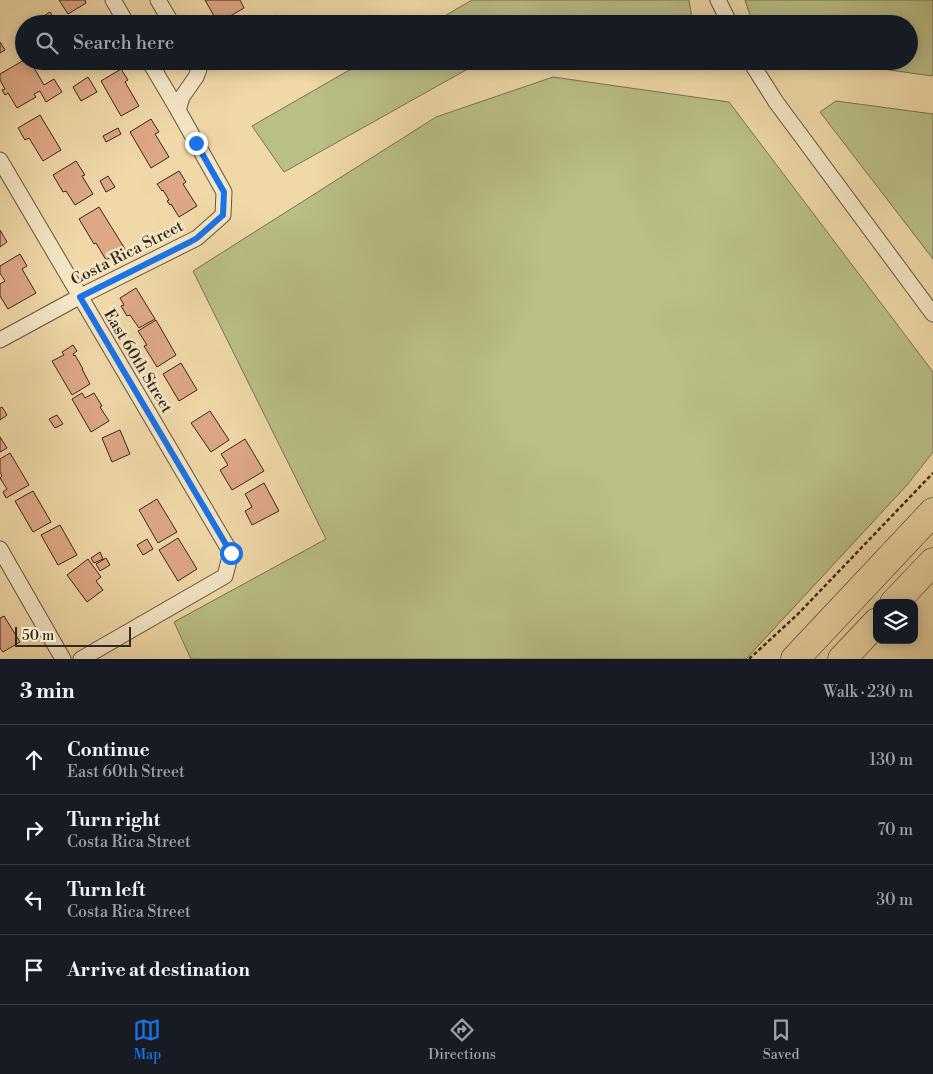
<!DOCTYPE html>
<meta charset="utf-8">
<style>
:root{--surface:#171b24;--page:#20242c;--text:#f1f3f6;--muted:#9ea1a6;--line:#363941;--accent:#1a73e8}
body{margin:0;font-family:"Libre Bodoni",serif;background:var(--page);color:var(--text)}
.controls{position:absolute;right:15px;bottom:15px;display:grid;overflow:hidden;border-radius:10px;box-shadow:0 2px 12px #0003}
.controls button{width:45px;height:45px;display:grid;place-items:center;padding:0;border:0;border-bottom:1px solid var(--line);background:var(--surface);color:var(--text);font:25px sans-serif}
.scale{position:absolute;left:15px;bottom:12px;width:116px;box-sizing:border-box;padding-left:5px;border:2px solid #34281c;border-top:0;font-size:14px;line-height:18px;white-space:nowrap;color:#34281c;-webkit-text-stroke:4px #f5e6c6;paint-order:stroke}
.stop{position:absolute;width:15px;height:15px;margin:-11px;border:4px solid #1a73e8;border-radius:50%;background:#fff}
.stop.end{background:#1a73e8;border-color:#fff;box-shadow:0 1px 5px #0008}
.list{margin:0;padding:0;list-style:none}
h2{display:flex;justify-content:space-between;align-items:center;height:65px;margin:0;padding:0 20px;font-size:21px}
h2 small{font-size:16px;font-weight:400;color:var(--muted)}
.list li{display:grid;grid-template-columns:32px 1fr auto;gap:15px;align-items:center;box-sizing:border-box;height:70px;padding:0 20px;border-top:1px solid var(--line)}
.list b{display:block;font-size:19px;white-space:nowrap}
.list p{margin:0;font-size:16px;white-space:nowrap;color:var(--muted)}
.list em{font-size:16px;font-style:normal;color:var(--muted)}
.icon{flex:none;width:28px;height:28px;fill:none;stroke:currentColor;stroke-width:2;stroke-linecap:round;stroke-linejoin:round}
.map{position:relative;flex:none;width:933px;height:659px;overflow:hidden}
.search{position:absolute;background:var(--surface);box-shadow:0 2px 12px #0003;left:15px;right:15px;top:15px;height:55px;display:flex;align-items:center;gap:12px;box-sizing:border-box;padding:0 18px;border-radius:28px;color:var(--muted);font-size:19px}
.sheet{height:345px;background:var(--surface)}
nav{display:flex;justify-content:space-around;align-items:center;box-sizing:border-box;height:70px;border-top:1px solid var(--line);background:var(--surface);font-size:14px;color:var(--muted)}
nav a{display:grid;justify-items:center;gap:2px}
nav .on{color:var(--accent)}
.map>svg:first-child{display:block}
.green{fill:#babe87;stroke:#777352}
.building{fill:#dea786;stroke:#34281c}
.lines{fill:none;stroke-linecap:round;stroke-linejoin:round}
.street-casing{stroke:#63543f;stroke-width:17}
.highway-casing{stroke:#34281c;stroke-width:29}
.path{stroke:#34281c;stroke-width:2.5;stroke-dasharray:4 2.5;stroke-linecap:butt}
.street{stroke:#f5e6c6;stroke-width:15}
.highway{stroke:#f0d8a8;stroke-width:28}
.route{stroke:#1a73e8;stroke-width:6}
.labels{text-anchor:middle;dominant-baseline:central;stroke-width:5;stroke-linejoin:round;paint-order:stroke}
.street-label{font-size:16px;fill:#34281c;stroke:#f5e6c6}
</style>
<div class="map">
<svg width="933" height="659" viewBox="0 0 933 659">
<rect width="100%" height="100%" fill="#f0d8a8"/>
<filter id="stains"><feTurbulence type="fractalNoise" baseFrequency=".004" numOctaves="4"/><feColorMatrix values="0 0 0 0 .2 0 0 0 0 .09 0 0 0 0 .02 0 0 0 .5 -.17"/></filter>
<radialGradient id="worn" r=".72"><stop offset=".6" stop-color="#630" stop-opacity="0"/><stop offset="1" stop-color="#630" stop-opacity=".3"/></radialGradient>
<path class="green" d="M472,0h217l4,24h-262z
M745,0h188v73l-1,3 -105,-15h82v-37h-156z
M365,61h117l-198,111 -32,-46z
M553,77l176,25 204,270v80l-25,32 -162,175h-555l-17,-37 152,-83 -133,-268 243,-154z
M836,101l97,13v145l-113,-147z"/>
<path class="building" d="M59,0h26l1,3 -18,11z
M205,0h35l4,8 -26,15z
M50,12l8,12h-23l-1,-2z
M276,15l5,9h-19l-1,-1z
M0,42l5,8 -5,3z
M24,60v1h6l14,24 10,-6 8,13 -16,10 -6,-11 -6,3 2,3 -19,11 -9,-15 -3,2 -3,-5 3,-1 -5,-9v-6z
M248,61h12l-8,5z
M121,69l7,11 -3,2 14,24 -18,10 -20,-35z
M88,77l9,15 -16,9 -8,-14z
M40,115l21,35 -18,11 -14,-23 -4,2 -7,-12z
M151,119l8,13 -4,2 14,23 -18,11 -21,-36z
M118,128l3,6 -15,8 -3,-6z
M76,161l9,14 -3,1 11,18 -18,11 -9,-14 -3,1 -10,-17z
M179,171l7,11 -3,2 14,22 -18,11 -8,-13 -1,1 -3,-4 2,-1 -6,-10 -1,1 -5,-7z
M108,176l7,11 -9,5 -6,-11z
M99,207l26,42 -19,11 -10,-17 -2,1 -15,-25z
M0,230l7,12 -7,5z
M20,254l7,12 -5,3 14,24 -28,16 -8,-13v-12l5,-3 -5,-8v-7z
M136,288l19,31 -16,9 -9,-13 -3,1 -6,-10 3,-1 -4,-7z
M156,320l20,35 -19,12 -13,-21 3,-1 -9,-14z
M73,345l4,6 -4,3 1,2 1,-1 8,14h-1l8,15 -18,11 -20,-34 12,-6 -2,-3z
M181,363l16,27 -18,11 -16,-27z
M82,393l3,5 9,-5 8,13 -2,1 9,14 -18,11 -19,-33z
M2,407l5,8 -7,5v-12z
M210,411l19,29 -18,12 -20,-29z
M57,415l6,9 -8,4 -6,-9z
M120,430l10,24 -18,8 -10,-24z
M0,437l7,11 -7,4z
M245,439l19,32 -32,19 -12,-20 8,-5 -7,-11z
M10,453l19,32 -23,13 -3,-6 4,-3 -7,-11 2,-2 -2,-4v-13z
M264,483l15,28 -27,14 -7,-14 7,-4 -7,-13z
M33,491l18,31 -18,10 -18,-31z
M157,499l20,33 -19,11 -19,-33z
M60,525l17,30 -19,10 -17,-30z
M178,538l19,31 -19,12 -19,-31z
M147,539l6,10 -10,6 -6,-10z
M100,552l3,7 -9,4 -3,-5z
M106,558l4,7 -10,6 -4,-7z
M88,559l13,18 -5,4 7,9 -16,12 -20,-27z
M4,616l16,26 -17,10 -3,-4v-30z"/>
<g class="lines">
<defs>
<path id="street" d="M113,0l14,24
M158,0l14,24
M718,0l12,24
M149,61l29,49
M750,61l26,41 157,212
M0,160l231,393 -6,23 -144,83
M0,340l79,-43 118,-59 26,-23 1,-23 -46,-82 4,-13 14,-20 3,-8 -4,-8
M0,549l63,110"/>
<path id="highway" d="M894,603l39,-41
M795,659l138,-147
M842,659l35,-37"/>
</defs>
<use href="#street" class="street-casing"/>
<use href="#highway" class="highway-casing"/>
<path class="path" d="M749,659l49,-45 135,-141"/>
<use href="#street" class="street"/>
<use href="#highway" class="highway"/>
</g>
<g class="lines">
<path class="route" d="M196,143l28,49 -1,23 -26,23 -7,4 -110,55 151,256"/>
</g>
<g class="labels">
<g class="street-label">
<text transform="translate(127 253) rotate(-27)">Costa Rica Street</text>
<text transform="translate(138 361) rotate(59)">East 60th Street</text>
</g>
</g>
<rect width="100%" height="100%" filter="url(#stains)"/>
<rect width="100%" height="100%" fill="url(#worn)"/>
</svg>
<div class="controls">
<button><svg class="icon" aria-label="layers" viewBox="0 0 24 24"><path d="M12 4l9 5-9 5-9-5zM3 14l9 5 9-5"/></svg></button>
</div>
<div class="scale">50 m</div>
<div class="stop" style="left:231px;top:553px"></div>
<div class="stop end" style="left:196px;top:143px"></div>
<div class="search"><svg class="icon" aria-label="search" viewBox="0 0 24 24"><circle cx="10" cy="10" r="6"/><path d="M15 15l6 6"/></svg>Search here</div>
</div>
<section class="sheet">
<h2>3 min<small>Walk · 230 m</small></h2>
<ul class="list">
<li><svg class="icon" aria-label="ahead" viewBox="0 0 24 24"><path d="M12 20V5M6 11l6-6 6 6"/></svg><div><b>Continue</b><p>East 60th Street</p></div><em>130 m</em></li>
<li><svg class="icon" aria-label="right" viewBox="0 0 24 24"><path d="M7 20v-9h11M14 6l5 5-5 5"/></svg><div><b>Turn right</b><p>Costa Rica Street</p></div><em>70 m</em></li>
<li><svg class="icon" aria-label="left" viewBox="0 0 24 24"><path d="M17 20v-9H6M10 6l-5 5 5 5"/></svg><div><b>Turn left</b><p>Costa Rica Street</p></div><em>30 m</em></li>
<li><svg class="icon" aria-label="arrive" viewBox="0 0 24 24"><path d="M6 21V4h12l-3 4 3 4H6"/></svg><div><b>Arrive at destination</b></div></li>
</ul>
</section>
<nav>
<a class="on"><svg class="icon" aria-label="map" viewBox="0 0 24 24"><path d="M3 6l6-2 6 2 6-2v14l-6 2-6-2-6 2zM9 4v14M15 6v14"/></svg>Map</a>
<a><svg class="icon" aria-label="directions" viewBox="0 0 24 24"><path d="M12 3l9 9-9 9-9-9zM9 14v-3h6M13 9l2 2-2 2"/></svg>Directions</a>
<a><svg class="icon" aria-label="saved" viewBox="0 0 24 24"><path d="M7 4h10v16l-5-4-5 4z"/></svg>Saved</a>
</nav>
